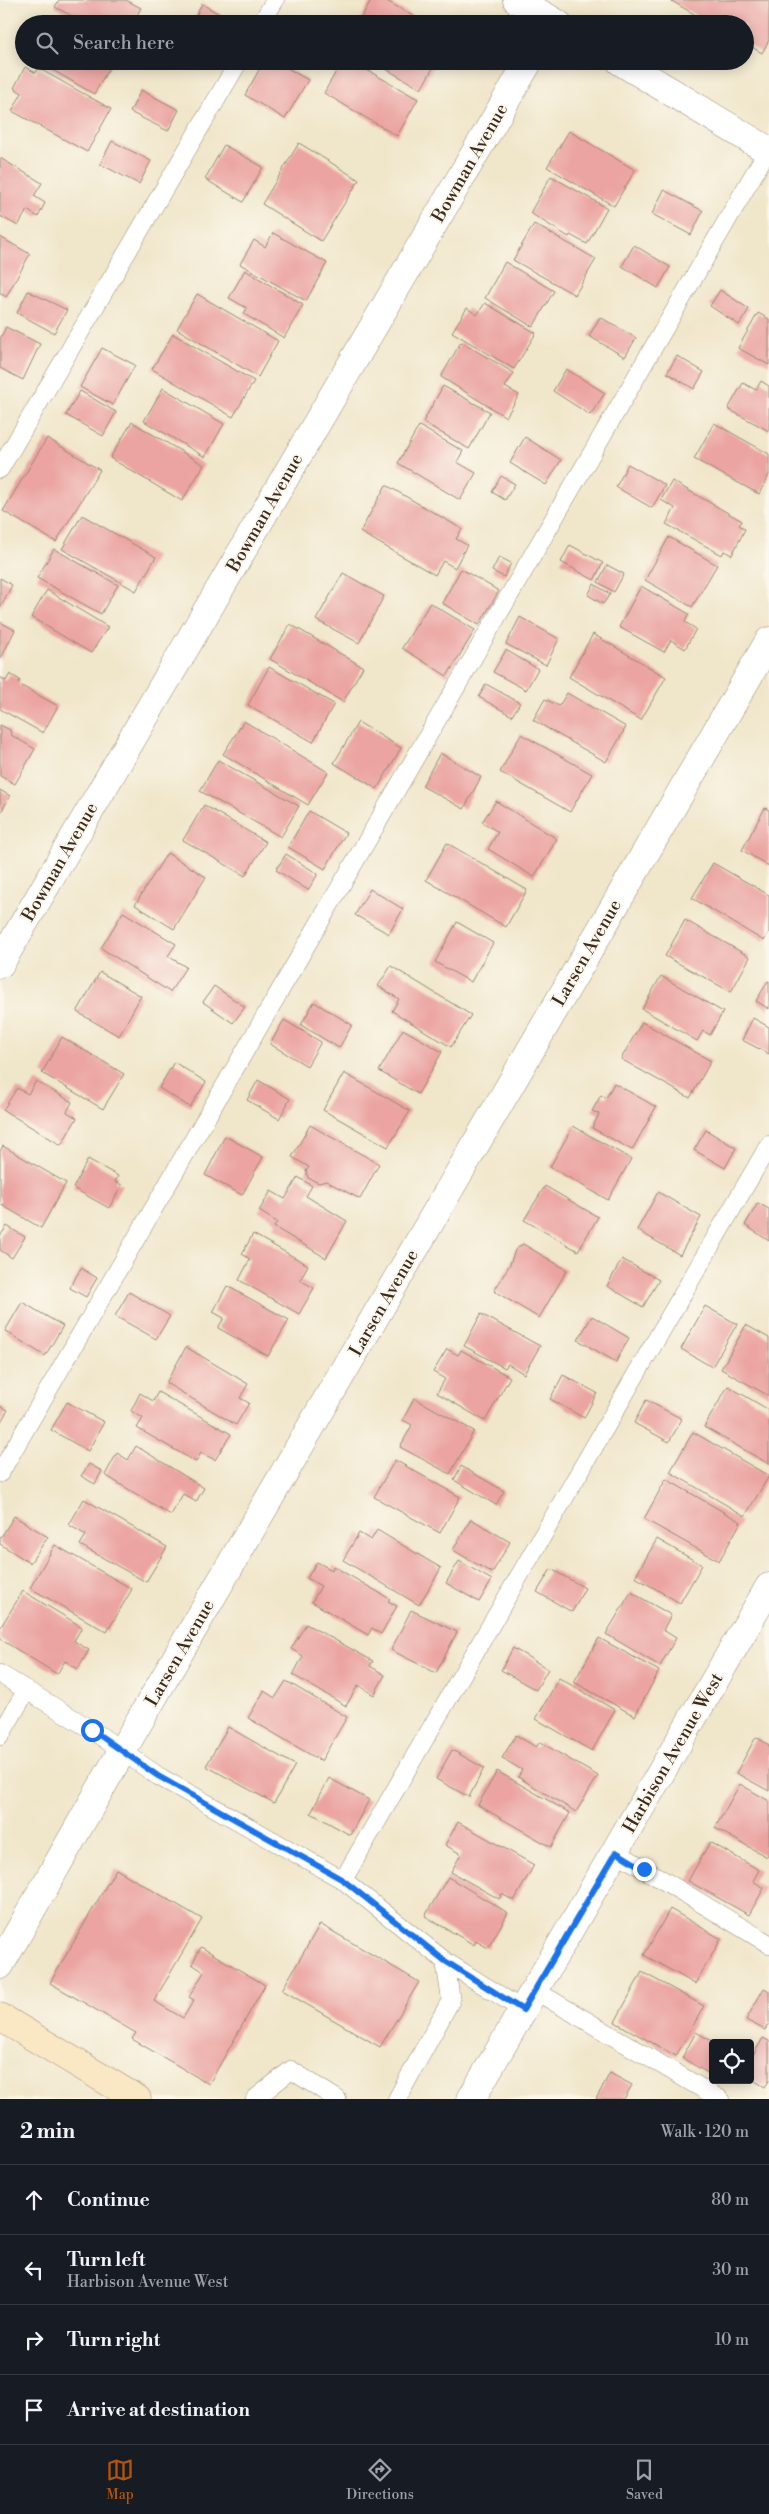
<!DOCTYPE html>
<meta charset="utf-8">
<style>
:root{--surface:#171b24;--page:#242831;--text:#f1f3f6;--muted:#9ea1a6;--line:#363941;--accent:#b45309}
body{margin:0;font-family:"Libre Bodoni",serif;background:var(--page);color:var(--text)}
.controls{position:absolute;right:15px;bottom:15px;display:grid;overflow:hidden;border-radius:5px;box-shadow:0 2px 12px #0003}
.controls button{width:45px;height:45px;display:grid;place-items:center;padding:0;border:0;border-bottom:1px solid var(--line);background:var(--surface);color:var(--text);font:25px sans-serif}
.stop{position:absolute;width:15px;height:15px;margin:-11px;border:4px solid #1a73e8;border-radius:50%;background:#fff}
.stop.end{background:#1a73e8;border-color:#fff;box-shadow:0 1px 5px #0008}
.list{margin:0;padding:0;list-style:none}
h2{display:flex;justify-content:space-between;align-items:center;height:65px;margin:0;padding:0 20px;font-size:21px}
h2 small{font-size:16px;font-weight:400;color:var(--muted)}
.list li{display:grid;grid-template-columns:32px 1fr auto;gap:15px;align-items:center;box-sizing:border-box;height:70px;padding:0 20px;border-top:1px solid var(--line)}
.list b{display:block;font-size:19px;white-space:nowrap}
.list p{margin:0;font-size:16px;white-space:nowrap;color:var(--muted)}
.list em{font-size:16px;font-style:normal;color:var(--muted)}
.icon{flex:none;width:28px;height:28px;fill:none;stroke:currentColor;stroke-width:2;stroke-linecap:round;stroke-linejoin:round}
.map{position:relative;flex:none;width:769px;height:2099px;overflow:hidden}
.search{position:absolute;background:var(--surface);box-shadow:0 2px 12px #0003;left:15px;right:15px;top:15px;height:55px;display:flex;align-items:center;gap:12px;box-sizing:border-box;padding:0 18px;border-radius:28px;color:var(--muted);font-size:19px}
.sheet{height:345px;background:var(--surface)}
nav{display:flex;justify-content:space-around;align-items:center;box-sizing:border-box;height:70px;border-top:1px solid var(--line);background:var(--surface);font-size:14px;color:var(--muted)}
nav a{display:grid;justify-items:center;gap:2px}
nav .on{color:var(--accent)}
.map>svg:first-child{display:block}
.building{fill:#eba4a2}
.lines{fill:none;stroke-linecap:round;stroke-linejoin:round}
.lane-casing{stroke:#968874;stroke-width:19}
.street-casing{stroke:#968874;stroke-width:29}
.secondary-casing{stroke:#968874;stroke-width:29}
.lane{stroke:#fff;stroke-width:18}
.street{stroke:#fff;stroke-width:28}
.secondary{stroke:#fae7c3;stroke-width:28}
.route{stroke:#1a73e8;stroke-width:6}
.labels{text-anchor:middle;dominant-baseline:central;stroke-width:4;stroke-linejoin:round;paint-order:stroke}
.street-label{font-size:18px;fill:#3b2a1e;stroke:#fbf7ec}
</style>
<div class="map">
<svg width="769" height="2099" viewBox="0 0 769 2099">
<rect width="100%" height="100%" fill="#fbf7ec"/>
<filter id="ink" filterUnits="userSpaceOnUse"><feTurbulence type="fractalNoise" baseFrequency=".02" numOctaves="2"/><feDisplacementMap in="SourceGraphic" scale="10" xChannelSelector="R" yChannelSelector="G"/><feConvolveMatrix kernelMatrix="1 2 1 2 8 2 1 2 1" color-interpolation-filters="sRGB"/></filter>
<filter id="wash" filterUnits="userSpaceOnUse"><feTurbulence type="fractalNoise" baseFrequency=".0096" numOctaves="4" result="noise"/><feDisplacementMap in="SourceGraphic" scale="20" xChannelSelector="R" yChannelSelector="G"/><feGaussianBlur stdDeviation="1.12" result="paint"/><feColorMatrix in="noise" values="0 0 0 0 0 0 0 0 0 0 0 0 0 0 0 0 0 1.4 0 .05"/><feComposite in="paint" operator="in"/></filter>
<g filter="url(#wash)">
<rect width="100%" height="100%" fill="#f0e6ca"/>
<g id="blocks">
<path class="building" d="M59,0h67l15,8 -9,16h-45l-32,-17z
M371,0h14l42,24h-69z
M670,0h99v40l-7,13 -17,-10v-19h-34z
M202,4l28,16 -2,4 -36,-1z
M37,61h76l-19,33z
M264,61h11l33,19 -23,39 -40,-24z
M342,61h9l67,38 -21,37 -73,-43z
M372,61h65l-16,28z
M25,67l11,6 2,-5 73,41 -24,43 -75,-41 10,-18 -8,-5z
M141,90l38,20 -11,21 -38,-19z
M569,131l66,39 -21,36 -67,-39z
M112,141l39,20 -12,23 -39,-20z
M299,143l60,37 -38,61 -59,-37z
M224,145l39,22 -20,35 -38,-23z
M0,158l42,25 -8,13 11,7 -7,14 -11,-7 -9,16 -18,-10z
M551,176l56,32 -20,36 -17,-9 -1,2 -39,-24z
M664,190l39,21 -12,24 -39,-21z
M534,224l62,35 -21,36 -62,-35z
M273,233l54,30 -21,38 -66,-37 14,-24 11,7z
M0,237l30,17 -24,43 -6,-4z
M634,245l36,22 -12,21 -36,-22z
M505,262l49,29 -21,36 -48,-29z
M245,270l58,35 -19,33 -40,-24 3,-6 -18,-10z
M720,290l29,19 -10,16 -29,-19z
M28,291l39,19 -13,23 -37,-20z
M197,294l81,47 -20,36 -81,-48z
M485,303l51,30 -22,36 -62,-37 15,-24 10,7z
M758,313l11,6v46l-31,-17z
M600,317l36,21 -11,19 -36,-21z
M6,327l34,17 -17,36 -23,-12v-29z
M173,334l81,47 -21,36 -81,-48z
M461,342l53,31 -9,14 14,8 -13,22 -65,-40z
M102,348l33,17 -22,40 -33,-18z
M677,356l27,16 -10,17 -27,-16z
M566,369l39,24 -15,22 -37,-24z
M761,381l8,5v45l-41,-22 15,-26 13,7z
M443,386l47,26 -21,37 -46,-27z
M163,388l61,36 -19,33 -61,-36z
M80,391l36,21 -13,24 -37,-21z
M132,422l72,43 -22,36 -72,-43z
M714,423l55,31v21l-10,19 -65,-35z
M419,426l44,25 -6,11 19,11 -16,27 -62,-37z
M525,437l36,23 -15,25 -36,-22z
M47,438l53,32 -44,72 -53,-31z
M628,464l37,21 -13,23 -36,-21z
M501,476l14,8 -10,16 -13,-8z
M672,481l70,40 -3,4 6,4 -13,26 -8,-4 -2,4 -56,-31 9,-16 -14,-8z
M386,485l76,44 -6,10 11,6 -12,23 -12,-7 -8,14 -75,-43z
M82,515l74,42 -20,34 -74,-42z
M669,537l48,28 -25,42 -47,-27z
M570,545l33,18 -9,17 -33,-18z
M54,549l64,36 -17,29 -64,-36z
M499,557l12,6 -7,14 -12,-6z
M607,565l17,9 -10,18 -16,-10z
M461,569l38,22 -20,34 -37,-22z
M343,573l41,23 -25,47 -43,-23z
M0,578l12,7 -12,23z
M594,584l16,10 -7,10 -15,-9z
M641,586l48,28 -4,8 11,7 -11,20 -14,-9 -7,12 -45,-25z
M47,590l61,37 -17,26 -60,-36z
M430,603l45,27 -28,46 -45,-28z
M520,617l39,22 -13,26 -40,-21z
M0,622l15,8 -15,30z
M290,624l73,43 -20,35 -73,-43z
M593,634l73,43 -25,43 -72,-43z
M506,650l32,19 -12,21 -33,-18z
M269,667l65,37 -21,38 -65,-37z
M10,674l10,6 -2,4 40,22 -15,27 -43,-24v-32l6,4z
M486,684l34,19 -8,13 -33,-19z
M567,693l59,34 -20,35 -73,-42 12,-21 14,7z
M244,721l84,51 -20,33 -85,-51z
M358,722l43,26 -24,41 -43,-26z
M0,725l10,5 1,5 24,14 -20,35 -15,-8z
M521,734l71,40 -22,38 -70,-40z
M440,753l41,24 -17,32 -42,-23z
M218,760l81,46 -18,31 -81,-46z
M0,790l10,6 -10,18z
M496,801l61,38 -23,38 -46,-28 10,-17 -16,-10z
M204,805l62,37 -21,34 -62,-36z
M765,808l4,2v56l-27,-16z
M309,811l37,22 -21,36 -37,-22z
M447,843l80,47 -21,37 -80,-47z
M167,853l39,24 -32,52 -39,-24z
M286,854l32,20 -10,16 -32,-20z
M713,863l56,32v37l-5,9 -72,-43z
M370,889l33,20 -14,25 -34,-19z
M123,912l53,32 -8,12 18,11 -16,25 -69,-44z
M685,920l65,37 -19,35 -66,-36z
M457,922l36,21 -22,39 -36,-20z
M391,966l80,49 -20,32 -59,-36 7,-12 -21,-13z
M100,972l41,24 -22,40 -42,-24z
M661,976l62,36 -13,23 -7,-4 -6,10 -55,-32z
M768,981h1v28l-13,-8z
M214,986l31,21 -12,16 -30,-21z
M314,1002l38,23 -13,23 -38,-23z
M753,1018l16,9v27l-27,-14z
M284,1020l37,22 -14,24 -37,-22z
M642,1022l69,39 -21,37 -69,-39z
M403,1029l39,23 -24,42 -39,-23z
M62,1037l62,37 -21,35 -61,-36z
M174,1062l32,20 -16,25 -31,-19z
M344,1073l66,38 -22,36 -65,-37z
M258,1080l32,19 -11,20 -32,-19z
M36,1081l36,21 -5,10 10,6 -16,27 -58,-35 14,-22 11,6z
M614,1083l42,24 -24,43 -40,-22 7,-14 -7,-3 9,-16 5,3z
M310,1125l69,39 -19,35 -34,-18 -7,2 -11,-5 -2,-7 3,-4 -17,-10z
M573,1126l58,33 -23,41 -58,-33z
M706,1130l30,18 -11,20 -31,-18z
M225,1136l38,21 -21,38 -37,-20z
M3,1146l63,37 -25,45 -41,-24v-53z
M88,1159l30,17 -3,6 7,3 -13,23 -36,-20z
M298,1177l14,9 -6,10 41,25 -21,37 -52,-31 3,-5 -18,-11 12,-20 14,8z
M545,1186l53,31 -20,34 -54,-31z
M658,1192l43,25 -21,38 -43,-25z
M758,1203l11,6v32l-24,-16z
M7,1226l18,11 -13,21 -12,-8v-14z
M253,1234l55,31 -8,15 14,8 -15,26 -60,-34 11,-21 -8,-5z
M523,1244l44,26 -28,48 -45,-27 16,-27 5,-14z
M622,1259l37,21 -16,27 -36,-21z
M81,1268l16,10 -11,19 -16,-9z
M227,1286l62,34 -21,36 -50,-28 6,-10 -11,-6z
M129,1292l41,24 -14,23 -41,-23z
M22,1302l41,24 -18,30 -40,-25z
M705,1306l32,18 -25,43 -31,-18z
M481,1314l59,32 -16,28 -16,-10 -3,4 -41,-22z
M592,1316l37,22 -13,24 -38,-22z
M746,1325l23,13v58l-48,-27z
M186,1347l62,37 -8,14 9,5 -13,22 -70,-42z
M447,1349l11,6 3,-5 49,27 -25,44 -48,-28 8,-14 -12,-7z
M563,1375l34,18 -13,25 -34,-19z
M728,1386l41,24v54l-65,-37z
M158,1392l73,42 -16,26 -14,-7 -5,9 -59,-34 6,-10 -12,-7 9,-18 13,8z
M414,1398l60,33 -24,43 -50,-27 12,-22 -9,-5z
M646,1400l36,19 -13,23 -35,-19z
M67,1402l37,20 -16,29 -37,-21z
M0,1406l8,4 -8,13z
M693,1432l76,44 -24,40 -75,-44z
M136,1446l68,42 -8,14 -13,-8 -12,21 -66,-40 12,-22 11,7z
M395,1460l65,37 -20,36 -66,-36z
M89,1464l13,7 -7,13 -14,-8z
M461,1466l43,25 -8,14 -42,-25z
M666,1479l75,43 -22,39 -75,-42z
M84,1499l83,48 -21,35 -66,-37 6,-10 -17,-10z
M14,1516l34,21 -18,26 -30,-19v-5z
M471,1519l39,23 -18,31 -39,-23z
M377,1530l64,38 -22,37 -76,-45 16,-27 12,7z
M657,1539l45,26 -22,38 -45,-26z
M55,1545l77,44 -25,43 -77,-44z
M459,1561l33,19 -13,22 -33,-19z
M317,1562l15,8 1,-4 57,33 -2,2 9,5 -16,28 -9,-6 -4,7 -56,-33 9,-16 -14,-8z
M551,1569l34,19 -13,24 -35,-20z
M23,1591l59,36 -8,14 15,9 -11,19 -13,-8 -8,13 -57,-35v-11z
M631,1592l40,23 -8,15 13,8 -16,28 -54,-32z
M411,1610l46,22 -21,41 -45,-23z
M306,1624l67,37 -3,5 15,9 -11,20 -16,-10 -12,21 -53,-31 10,-19 -12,-7z
M599,1638l60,33 -24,45 -61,-34z
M513,1648l35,21 -12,21 -35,-20z
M559,1678l56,32 -23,41 -56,-32z
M286,1681l61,36 -26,44 -73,-43 16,-27 11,7z
M228,1727l67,38 -21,38 -68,-37z
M516,1735l20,12 4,-5 58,34 -22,36 -58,-35 4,-7 -20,-12z
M756,1737l13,8v46l-33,-18z
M452,1750l32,18 -15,29 -33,-18z
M497,1771l73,42 -19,34 -73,-42z
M329,1778l40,22 -19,35 -39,-22z
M740,1784l29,17v52l-2,4 -52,-29z
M458,1822l76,43 -20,36 -12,-7 -3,5 -48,-27 10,-18 -16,-9z
M710,1842l49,28 -6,11 11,7 -15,27 -61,-34z
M116,1869l86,50 -48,82 29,17 11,-18 -5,-3 15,-25 -12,-8 9,-17 64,38 -56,99 -77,-45 4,-6 -86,-50z
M448,1877l60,36 -20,35 -12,-7 -2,4 -49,-29z
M670,1909l51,30 -26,45 -51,-29z
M320,1924l99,58 -39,65 -98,-57z
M642,1972l62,34 -28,50 -61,-34z
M764,1988l5,3v32l-4,7 -19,-10z
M696,2032l19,11h-2v33l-31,-18z
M763,2038l6,3v40l-4,6 -15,-9v-18z
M610,2073l22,12 -8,14h-28z"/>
</g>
</g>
<g filter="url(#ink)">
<use href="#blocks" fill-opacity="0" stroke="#968874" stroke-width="1"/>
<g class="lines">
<defs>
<path id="lane" d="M261,24l14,-24
M0,469l239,-408
M0,1473l769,-1325
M0,1674l92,56 66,46 185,104 102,81 78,49
M0,1736l26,-45
M616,1852l153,92
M343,1880l426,-735
M534,1990l186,109
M255,2099l36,-29 46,29
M397,2099l54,-99 -6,-39"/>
<path id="street" d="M517,0l41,24
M620,61l149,90
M0,964l529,-903
M0,1965l122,-214 647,-1110
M471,2099l298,-512"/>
<path id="secondary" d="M0,2017l137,82"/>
</defs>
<use href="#lane" class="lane-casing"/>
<use href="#street" class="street-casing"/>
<use href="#secondary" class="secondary-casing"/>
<use href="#lane" class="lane"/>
<use href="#street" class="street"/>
<use href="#secondary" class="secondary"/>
</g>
</g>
<g class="lines" filter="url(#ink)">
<path class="route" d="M92,1730l66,46 185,104 102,81 78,49 93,-158 28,17"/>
</g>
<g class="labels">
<g class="street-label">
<text transform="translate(470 163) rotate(-60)">Bowman Avenue</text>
<text transform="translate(265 513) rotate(-60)">Bowman Avenue</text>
<text transform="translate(60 862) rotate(-60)">Bowman Avenue</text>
<text transform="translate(587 953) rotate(-60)">Larsen Avenue</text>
<text transform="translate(384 1303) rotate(-60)">Larsen Avenue</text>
<text transform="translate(180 1653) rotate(-60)">Larsen Avenue</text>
<text transform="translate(673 1753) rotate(-60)">Harbison Avenue West</text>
</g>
</g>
</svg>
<div class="controls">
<button><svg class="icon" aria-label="locate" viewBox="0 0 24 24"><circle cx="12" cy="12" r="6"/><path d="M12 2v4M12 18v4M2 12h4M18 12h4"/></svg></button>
</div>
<div class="stop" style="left:92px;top:1730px"></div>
<div class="stop end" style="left:644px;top:1869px"></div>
<div class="search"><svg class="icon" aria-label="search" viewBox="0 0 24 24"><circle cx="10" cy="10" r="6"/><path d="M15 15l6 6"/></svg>Search here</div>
</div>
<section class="sheet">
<h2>2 min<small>Walk · 120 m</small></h2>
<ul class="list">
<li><svg class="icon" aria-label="ahead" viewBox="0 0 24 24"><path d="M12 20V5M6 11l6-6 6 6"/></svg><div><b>Continue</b></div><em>80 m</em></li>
<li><svg class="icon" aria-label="left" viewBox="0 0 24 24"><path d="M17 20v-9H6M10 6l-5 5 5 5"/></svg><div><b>Turn left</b><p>Harbison Avenue West</p></div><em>30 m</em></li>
<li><svg class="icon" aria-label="right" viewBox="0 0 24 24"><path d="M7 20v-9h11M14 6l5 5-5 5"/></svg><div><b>Turn right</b></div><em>10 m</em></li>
<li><svg class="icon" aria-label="arrive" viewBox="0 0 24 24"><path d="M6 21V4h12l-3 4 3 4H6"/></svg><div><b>Arrive at destination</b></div></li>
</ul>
</section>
<nav>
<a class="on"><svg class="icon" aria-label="map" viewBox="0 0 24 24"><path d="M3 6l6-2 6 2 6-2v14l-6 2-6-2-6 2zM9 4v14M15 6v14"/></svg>Map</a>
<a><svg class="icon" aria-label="directions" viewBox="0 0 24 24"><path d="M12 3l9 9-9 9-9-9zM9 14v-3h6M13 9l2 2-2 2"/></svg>Directions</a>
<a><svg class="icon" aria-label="saved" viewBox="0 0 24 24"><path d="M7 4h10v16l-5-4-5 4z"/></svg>Saved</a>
</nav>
